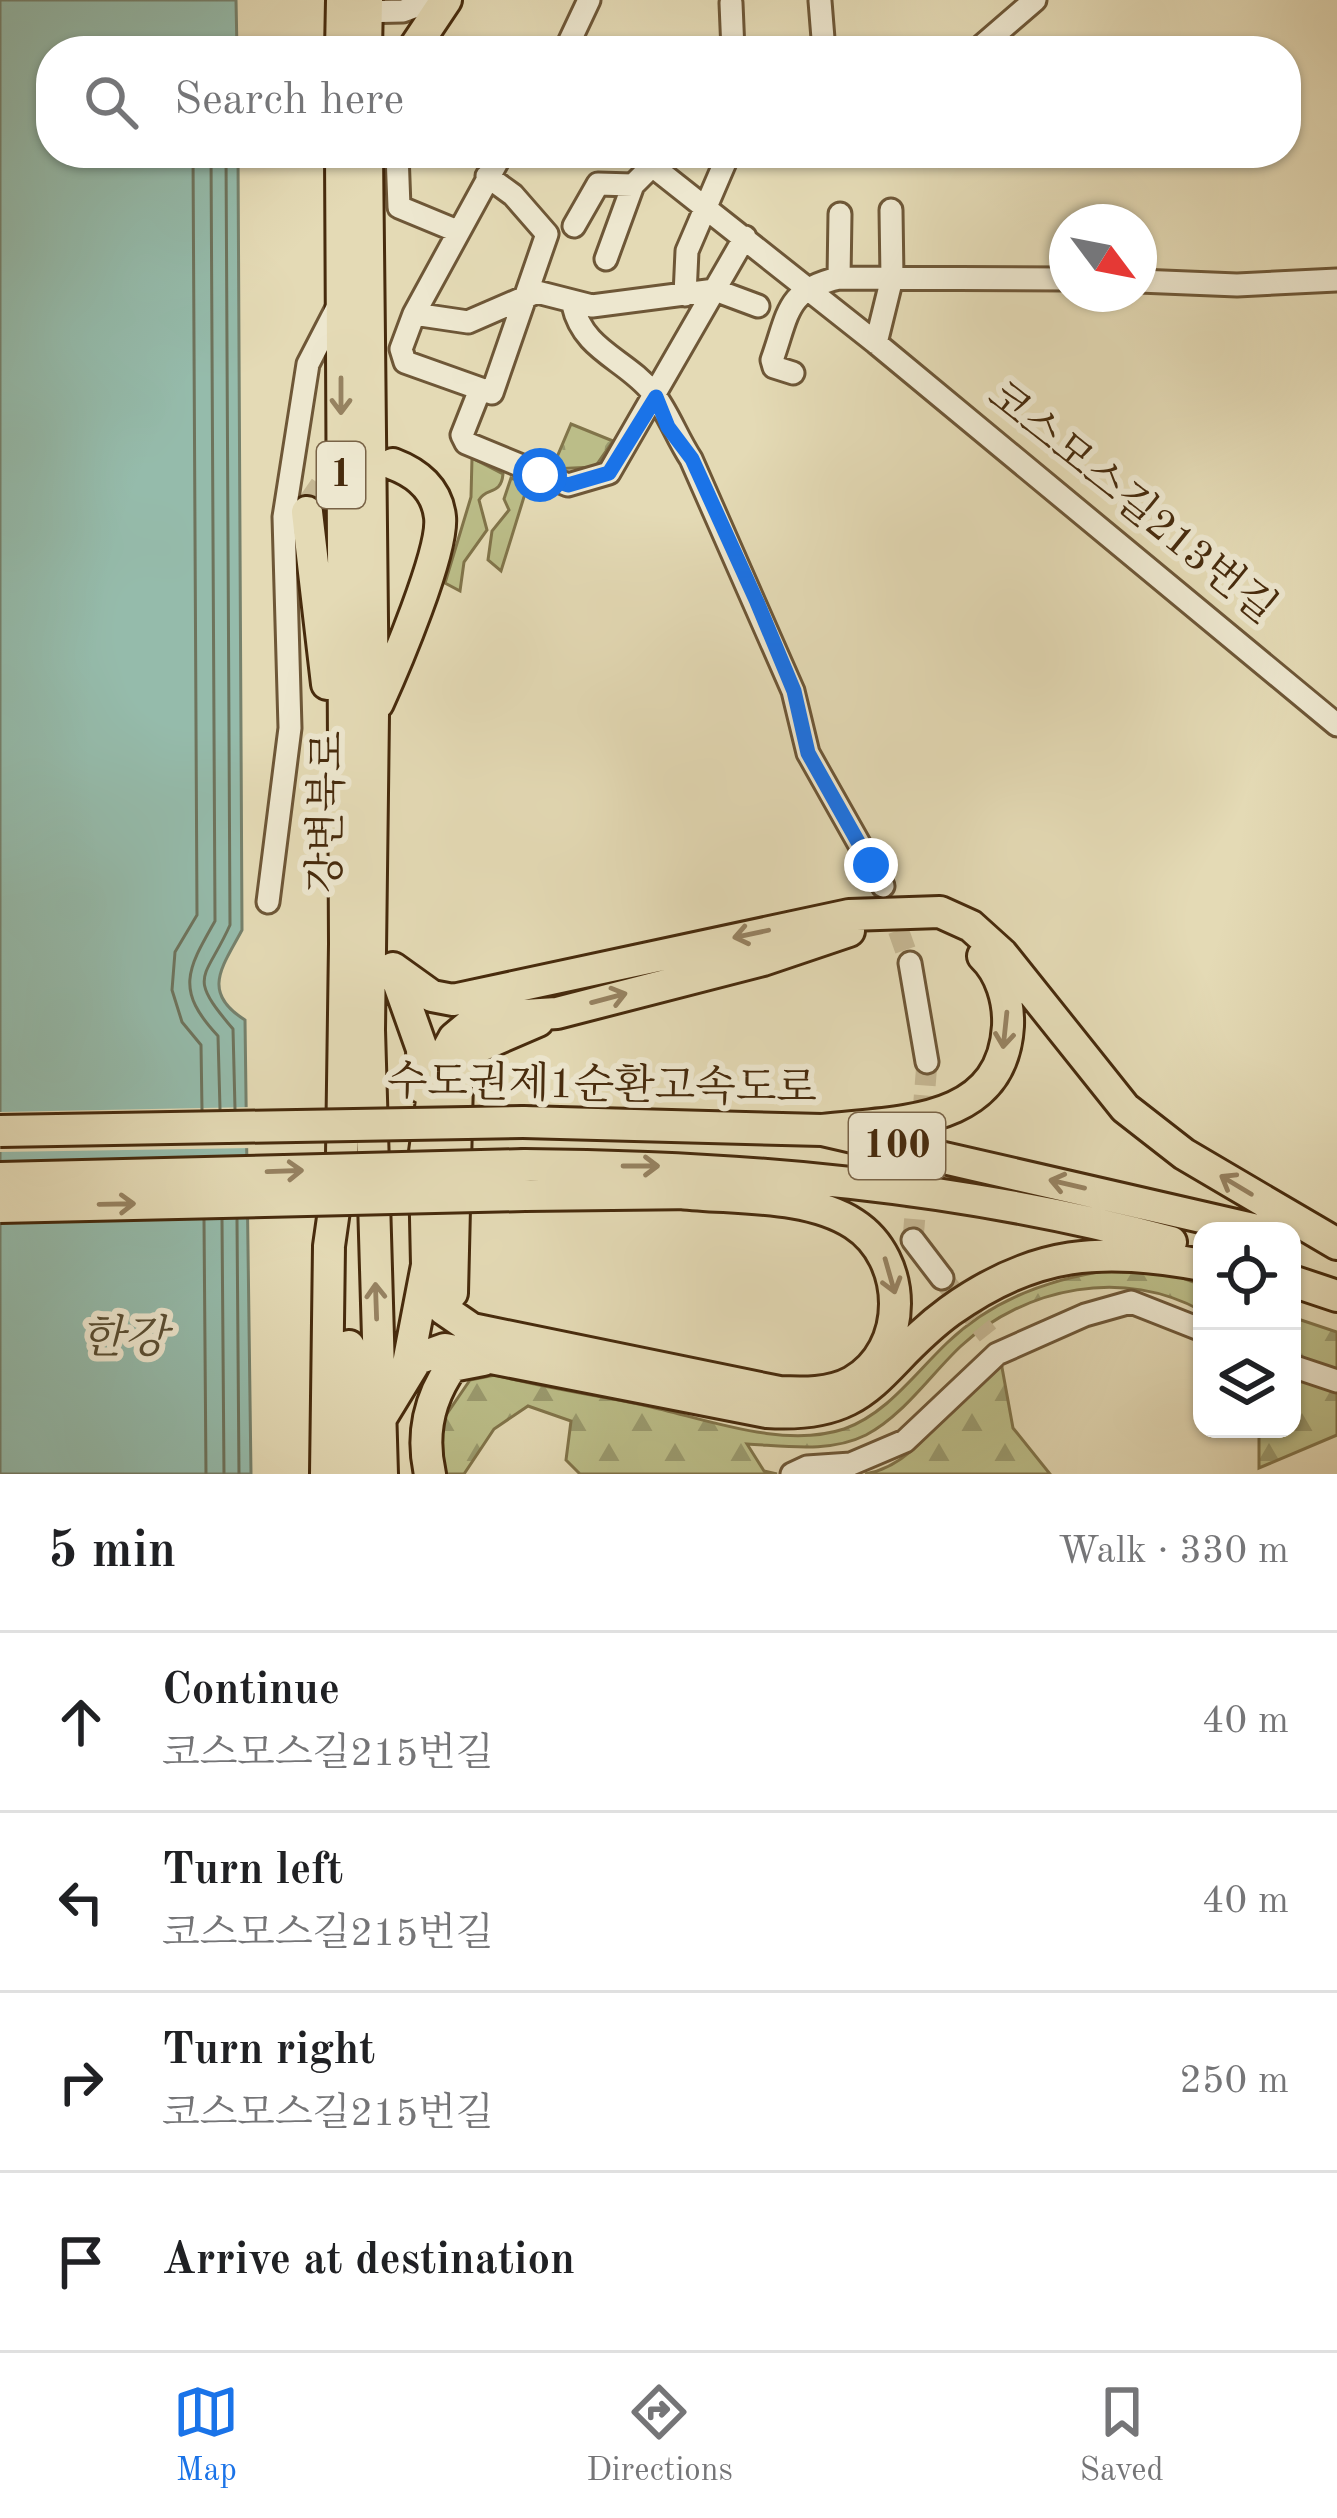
<!DOCTYPE html>
<meta charset="utf-8">
<style>
:root{--surface:#fff;--page:#f2f2f2;--text:#202124;--muted:#757577;--line:#e0e0e0;--accent:#1a73e8}
body{margin:0;font-family:"Old Standard TT","Noto Serif KR",serif;background:var(--page);color:var(--text)}
.controls{position:absolute;right:36px;bottom:36px;display:grid;overflow:hidden;border-radius:24px;box-shadow:0 3px 9px #0004}
.controls button{width:108px;height:108px;display:grid;place-items:center;padding:0;border:0;border-bottom:3px solid var(--line);background:var(--surface);color:var(--text);font:60px sans-serif}
.compass{position:absolute;left:1049px;top:204px;width:108px;height:108px;border-radius:50%;background:var(--surface);box-shadow:0 3px 9px #0004;rotate:122deg}
.stop{position:absolute;width:36px;height:36px;margin:-27px;border:9px solid #1a73e8;border-radius:50%;background:#fff}
.stop.end{background:#1a73e8;border-color:#fff;box-shadow:0 3px 12px #0008}
.list{margin:0;padding:0;list-style:none}
h2{display:flex;justify-content:space-between;align-items:center;height:156px;margin:0;padding:0 48px;font-size:51px}
h2 small{font-size:39px;font-weight:400;color:var(--muted)}
.list li{display:grid;grid-template-columns:78px 1fr auto;gap:36px;align-items:center;box-sizing:border-box;height:180px;padding:0 48px;border-top:3px solid var(--line)}
.list b{display:block;font-size:45px;white-space:nowrap}
.list p{margin:0;font-size:39px;white-space:nowrap;color:var(--muted)}
.list em{font-size:39px;font-style:normal;color:var(--muted)}
.icon{flex:none;width:66px;height:66px;fill:none;stroke:currentColor;stroke-width:2;stroke-linecap:round;stroke-linejoin:round}
.map{position:relative;flex:none;width:1337px;height:1474px;overflow:hidden}
.search{position:absolute;background:var(--surface);box-shadow:0 3px 9px #0004;left:36px;right:36px;top:36px;height:132px;display:flex;align-items:center;gap:30px;box-sizing:border-box;padding:0 42px;border-radius:48px;color:var(--muted);font-size:45px}
.sheet{height:876px;background:var(--surface)}
nav{display:flex;justify-content:space-around;align-items:center;box-sizing:border-box;height:168px;border-top:3px solid var(--line);background:var(--surface);font-size:33px;color:var(--muted)}
nav a{display:grid;justify-items:center;gap:6px}
nav .on{color:var(--accent)}
.map>svg:first-child{display:block}
.grass{fill:#bbbd88;stroke:#81744a;stroke-width:3}
.forest{fill:url(#forest-firs);stroke:#81744a;stroke-width:3}
.park{fill:url(#park-crowns);stroke:#81744a;stroke-width:3}
.water{fill:#95bbab;stroke:#76816c;stroke-width:3}
.pier{fill:#e4dab5}
.lines{fill:none;stroke-linecap:round;stroke-linejoin:round}
.shore{stroke:#6e735c;stroke-width:3}
.minor-tunnel{stroke:#c5b793;stroke-width:21;stroke-dasharray:21 10;stroke-linecap:butt}
.highway-tunnel{stroke:#c5b793;stroke-width:30;stroke-dasharray:30 15;stroke-linecap:butt}
.minor-casing{stroke:#6e5737;stroke-width:27}
.highway-casing{stroke:#472b0d;stroke-width:36}
.minor{stroke:#ede7cf;stroke-width:21}
.highway{stroke:#e4dab5;stroke-width:30}
.highway-bridge-casing{stroke:#472b0d;stroke-width:36;stroke-linecap:butt}
.highway-bridge{stroke:#e4dab5;stroke-width:30}
.oneway{stroke:#968261}
.route{stroke:#1a73e8;stroke-width:15}
.labels{text-anchor:middle;dominant-baseline:central;stroke-width:12;stroke-linejoin:round;paint-order:stroke}
.shield{fill:#ede7cf;stroke:#796347;stroke-width:3}
.shield-label{font-size:39px;font-weight:bold;fill:#472b0d}
.street-label{font-size:42px;fill:#472b0d;stroke:#ede7cf}
.water-label{font-size:45px;font-style:italic;fill:#5a4f34;stroke:#ede7cf}
</style>
<div class="map">
<svg width="1337" height="1474" viewBox="0 0 1337 1474">
<defs>
<pattern id="forest-firs" width="22" height="20" patternUnits="userSpaceOnUse" patternTransform="scale(3)"><rect width="22" height="20" fill="#bbbd88"/><path d="M5 1l3.5 6h-7zM16 11l3.5 6h-7z" fill="#9a9a6e"/></pattern>
<pattern id="park-crowns" width="20" height="18" patternUnits="userSpaceOnUse" patternTransform="scale(3)"><rect width="20" height="18" fill="#bbbd88"/><path d="M2 6a3 3 0 1 1 6 0M12 15a3 3 0 1 1 6 0" fill="none" stroke="#9a9a6e"/></pattern>
</defs>
<rect width="100%" height="100%" fill="#e4dab5"/>
<filter id="stains"><feTurbulence type="fractalNoise" baseFrequency=".00167" numOctaves="4"/><feColorMatrix values="0 0 0 0 .2 0 0 0 0 .09 0 0 0 0 .02 0 0 0 .5 -.17"/></filter>
<radialGradient id="worn" r=".72"><stop offset=".6" stop-color="#630" stop-opacity="0"/><stop offset="1" stop-color="#630" stop-opacity=".3"/></radialGradient>
<path class="grass" d="M472,458l31,16c-2,22 -17,13 -24,26l8,30 -23,32 -4,29 -15,-8 26,-86z
M511,478l17,6 -27,87 -13,-11 4,-29 17,-21 -5,-11z"/>
<path class="forest" d="M1112,1270l65,6 25,9v26c-77,-43 -176,-25 -241,35 -29,27 -58,70 -95,89 -36,18 -79,11 -119,9l17,27 13,3h-197l-14,-14 5,-39 -43,-15 -34,23 -30,45h-26l2,-50 30,-44 25,-5c50,13 101,20 152,31 59,13 136,43 197,23 43,-15 72,-57 104,-87 45,-43 105,-64 164,-72z
M1292,1317l45,15v103l-78,33v-39h33z
M1001,1362l12,66 37,46h-185c61,-10 85,-85 136,-112z"/>
<path class="park" d="M571,424l42,17 -18,26 -43,2z"/>
<path class="water" d="M0,0h236l1,51h-186v102h187l4,777c-19,36 -42,62 3,90l6,454h-251z"/>
<path class="pier" d="M253,1107l1,41 -254,4v-40z"/>
<g class="lines">
<path class="shore" d="M193,153l4,762 -22,37 -3,38 10,32 19,23 1,65
M211,153l4,768c-28,49 -40,69 3,115l2,73
M226,153l4,772c-25,56 -44,49 3,104l2,80
M204,1220l2,254
M222,1220l2,254
M237,1220l2,254"/>
<path class="minor-tunnel" d="M888,901l22,62
M913,1240l14,-178
M942,1278l46,57"/>
<path class="highway-tunnel" d="M307,512l30,-43 27,-9"/>
<defs>
<path id="minor" d="M820,1l4,50
M731,3l2,48
M358,12l45,-1 30,-11
M565,51l24,-51
M976,51l59,-51
M397,153l2,54 58,24
M502,153l-88,161 54,8 69,-30 55,14 123,-16 43,16
M636,153l240,190 461,382
M574,226l24,-42 35,1
M606,259l27,-74 19,-19
M839,278l1,-64
M1139,281l98,4 100,-5
M685,295l2,-44 42,-98
M573,305c10,46 53,54 80,88 15,19 24,45 38,66l102,232 15,62 75,133
M414,314l-13,35 4,13 87,31 55,-159 -34,-39 -26,-19
M876,343l16,-65 -1,-68
M793,373l-19,-6 -2,-7c17,-48 14,-70 67,-82l228,1
M479,392l-17,43 4,8 102,42 41,-12 136,-236
M268,902l22,-174 -6,-211 24,-153 30,-58
M910,963l17,99
M913,1240l29,38
M1292,1366l45,15
M792,1474l15,-7 44,-3 54,-23 92,-87 88,-39 46,-13 71,28"/>
<path id="highway" d="M341,51l1,-51
M366,51l1,-51
M412,51l34,-51
M367,153l6,561 -4,316 13,444
M307,512l20,172
M378,703c16,-35 66,-152 62,-186 -3,-28 -23,-44 -47,-53
M393,968l39,28 21,4 396,-85 91,-3 31,14 31,28 123,154 59,46 153,90
M395,973l27,76 1,39
M523,1122l299,8 440,101
M822,1130c73,-9 180,-3 186,-104 1,-25 -7,-53 -25,-70
M425,1152l11,-81 18,-33 24,-20 79,-5 206,-53 86,-29
M524,1165c221,2 433,20 647,77
M525,1195l174,-2
M427,1265l16,44 29,20 307,63c24,1 51,2 73,-10 58,-33 56,-123 2,-158 -46,-30 -119,-25 -173,-31
M1292,1281l45,15
M452,1293l5,-213 21,-33 60,-26
M349,1346l5,128
M406,1374l21,-109 -2,-93
M381,1418l36,-59 28,-10 322,63c107,7 109,-47 183,-101 85,-61 152,-64 252,-46
M326,1474l3,-228 13,-92 3,-210 -4,-791
M430,1474c-9,-39 -1,-76 22,-108l31,-6"/>
</defs>
<use href="#minor" class="minor-casing"/>
<use href="#highway" class="highway-casing"/>
<use href="#minor" class="minor"/>
<use href="#highway" class="highway"/>
<defs>
<path id="highway-bridge" d="M0,1131l523,-9
M0,1178l524,-13
M0,1207l525,-12"/>
</defs>
<use href="#highway-bridge" class="highway-bridge-casing"/>
<use href="#highway-bridge" class="highway-bridge"/>
</g>
<defs><path id="oneway-shaft" d="M-6 0H5M1.5-3L5.5 0L1.5 3" fill="none" stroke-width="1.6" stroke-linecap="round" stroke-linejoin="round" transform="scale(3)"/></defs>
<g class="oneway">
<use href="#oneway-shaft" transform="translate(341 396) rotate(90)"/>
<use href="#oneway-shaft" transform="translate(751 934) rotate(168)"/>
<use href="#oneway-shaft" transform="translate(609 998) rotate(-15)"/>
<use href="#oneway-shaft" transform="translate(1005 1030) rotate(96)"/>
<use href="#oneway-shaft" transform="translate(641 1166)"/>
<use href="#oneway-shaft" transform="translate(285 1171) rotate(-2)"/>
<use href="#oneway-shaft" transform="translate(1067 1184) rotate(-167)"/>
<use href="#oneway-shaft" transform="translate(1236 1185) rotate(-149)"/>
<use href="#oneway-shaft" transform="translate(117 1204) rotate(-1)"/>
<use href="#oneway-shaft" transform="translate(890 1276) rotate(74)"/>
<use href="#oneway-shaft" transform="translate(376 1301) rotate(-92)"/>
</g>
<g class="lines">
<path class="route" d="M540,475l28,10 41,-12 47,-76 12,30 24,32 65,143 37,89 14,62 63,112"/>
</g>
<g class="labels">
<g class="shield">
<rect x="317" y="442" width="48" height="66" rx="9"/>
<rect x="849" y="1113" width="96" height="66" rx="9"/>
</g>
<g class="shield-label">
<text x="341" y="475">1</text>
<text x="897" y="1146">100</text>
</g>
<g class="street-label">
<text transform="translate(1131 504) rotate(39)">코스모스길213번길</text>
<text transform="translate(329 812) rotate(-89)">강변북로</text>
<text transform="translate(602 1087) rotate(1)">수도권제1순환고속도로</text>
</g>
<g class="water-label">
<text x="124" y="1340">한강</text>
</g>
</g>
<rect width="100%" height="100%" filter="url(#stains)"/>
<rect width="100%" height="100%" fill="url(#worn)"/>
</svg>
<div class="controls">
<button><svg class="icon" aria-label="locate" viewBox="0 0 24 24"><circle cx="12" cy="12" r="6"/><path d="M12 2v4M12 18v4M2 12h4M18 12h4"/></svg></button>
<button><svg class="icon" aria-label="layers" viewBox="0 0 24 24"><path d="M12 4l9 5-9 5-9-5zM3 14l9 5 9-5"/></svg></button>
</div>
<svg class="compass" viewBox="-18 -18 36 36"><path d="M0-13l5 13h-10z" fill="#e53935"/><path d="M0 13l5-13h-10z" fill="#757577"/></svg>
<div class="stop" style="left:540px;top:475px"></div>
<div class="stop end" style="left:871px;top:865px"></div>
<div class="search"><svg class="icon" aria-label="search" viewBox="0 0 24 24"><circle cx="10" cy="10" r="6"/><path d="M15 15l6 6"/></svg>Search here</div>
</div>
<section class="sheet">
<h2>5 min<small>Walk · 330 m</small></h2>
<ul class="list">
<li><svg class="icon" aria-label="ahead" viewBox="0 0 24 24"><path d="M12 20V5M6 11l6-6 6 6"/></svg><div><b>Continue</b><p>코스모스길215번길</p></div><em>40 m</em></li>
<li><svg class="icon" aria-label="left" viewBox="0 0 24 24"><path d="M17 20v-9H6M10 6l-5 5 5 5"/></svg><div><b>Turn left</b><p>코스모스길215번길</p></div><em>40 m</em></li>
<li><svg class="icon" aria-label="right" viewBox="0 0 24 24"><path d="M7 20v-9h11M14 6l5 5-5 5"/></svg><div><b>Turn right</b><p>코스모스길215번길</p></div><em>250 m</em></li>
<li><svg class="icon" aria-label="arrive" viewBox="0 0 24 24"><path d="M6 21V4h12l-3 4 3 4H6"/></svg><div><b>Arrive at destination</b></div></li>
</ul>
</section>
<nav>
<a class="on"><svg class="icon" aria-label="map" viewBox="0 0 24 24"><path d="M3 6l6-2 6 2 6-2v14l-6 2-6-2-6 2zM9 4v14M15 6v14"/></svg>Map</a>
<a><svg class="icon" aria-label="directions" viewBox="0 0 24 24"><path d="M12 3l9 9-9 9-9-9zM9 14v-3h6M13 9l2 2-2 2"/></svg>Directions</a>
<a><svg class="icon" aria-label="saved" viewBox="0 0 24 24"><path d="M7 4h10v16l-5-4-5 4z"/></svg>Saved</a>
</nav>
